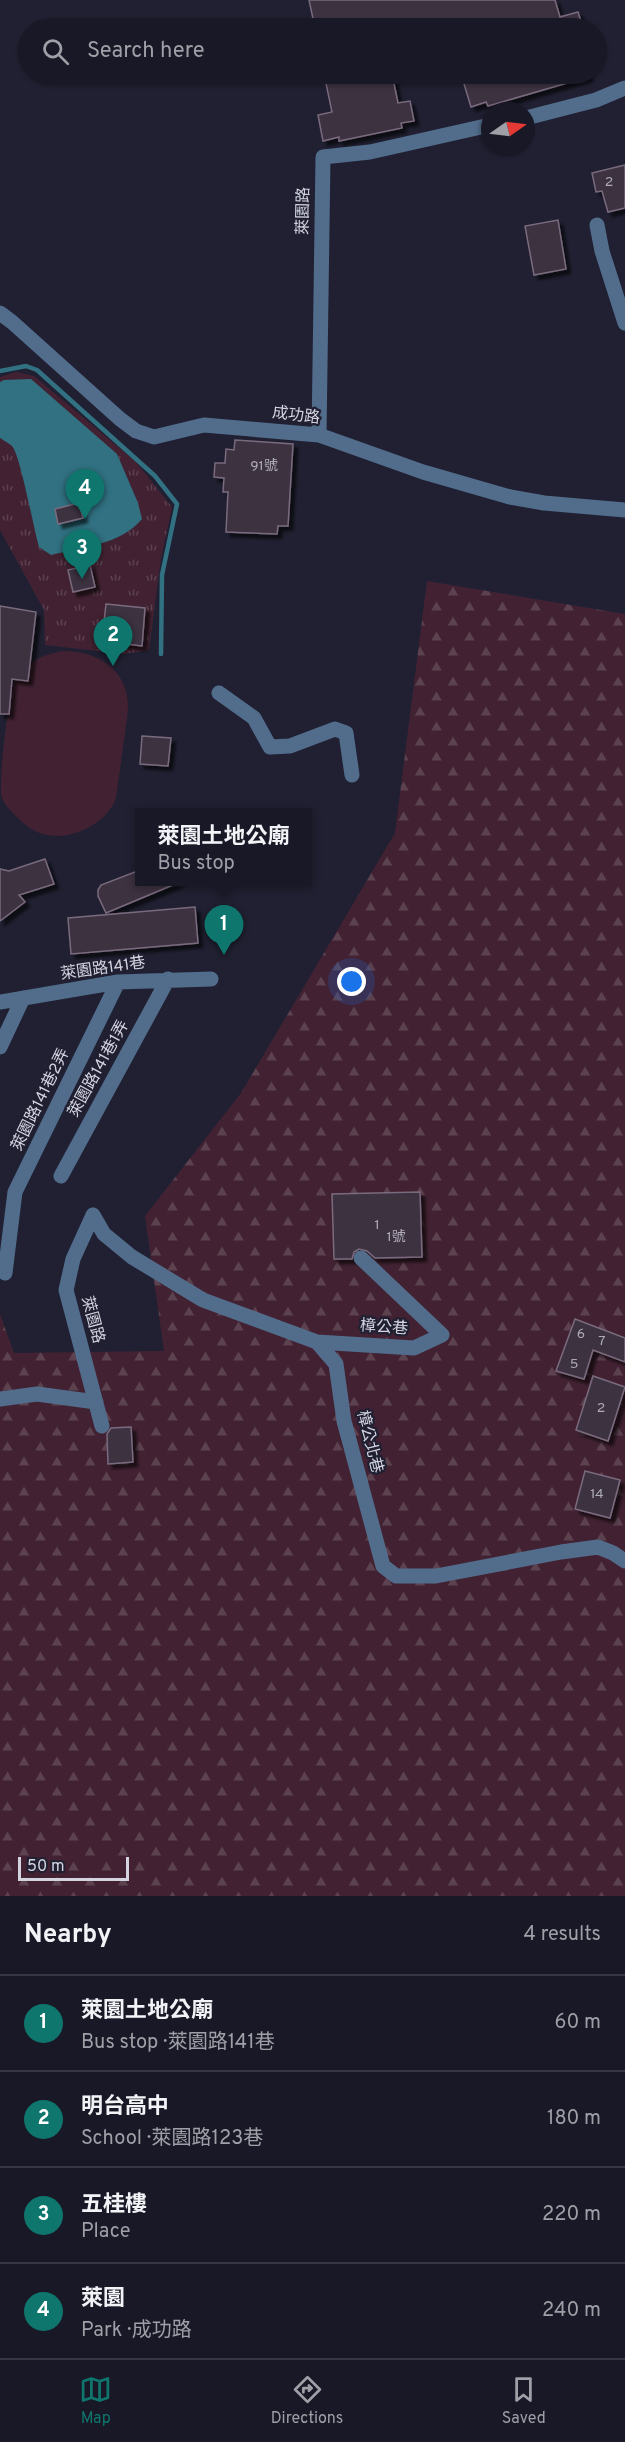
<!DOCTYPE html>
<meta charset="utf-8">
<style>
:root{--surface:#181826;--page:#252532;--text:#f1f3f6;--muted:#9fa0a7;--line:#363743;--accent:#0f766e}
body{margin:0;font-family:Overpass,"Noto Sans TC",sans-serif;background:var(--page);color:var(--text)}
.compass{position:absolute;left:481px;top:102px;width:54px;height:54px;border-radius:50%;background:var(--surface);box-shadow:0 2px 4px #0004;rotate:76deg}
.scale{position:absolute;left:18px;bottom:15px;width:111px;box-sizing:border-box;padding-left:6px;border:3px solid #d3d4e0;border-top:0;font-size:16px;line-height:21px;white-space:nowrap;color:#d3d4e0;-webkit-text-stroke:4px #202032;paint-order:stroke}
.you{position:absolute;left:352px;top:982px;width:21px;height:21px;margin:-15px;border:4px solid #fff;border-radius:50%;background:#1a73e8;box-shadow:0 0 0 9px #1a73e833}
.badge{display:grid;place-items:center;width:39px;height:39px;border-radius:50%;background:var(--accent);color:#fff;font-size:20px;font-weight:700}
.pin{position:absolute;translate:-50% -50px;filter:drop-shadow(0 2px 3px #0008)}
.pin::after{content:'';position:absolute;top:32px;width:21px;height:18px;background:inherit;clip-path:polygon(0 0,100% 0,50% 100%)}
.popup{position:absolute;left:135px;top:808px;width:177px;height:78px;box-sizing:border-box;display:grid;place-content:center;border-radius:0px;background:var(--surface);filter:drop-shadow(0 2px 4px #0005);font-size:20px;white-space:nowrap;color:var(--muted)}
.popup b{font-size:22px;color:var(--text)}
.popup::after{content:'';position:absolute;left:50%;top:100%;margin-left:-12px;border:12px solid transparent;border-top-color:var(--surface)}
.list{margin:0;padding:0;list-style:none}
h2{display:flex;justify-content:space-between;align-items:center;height:78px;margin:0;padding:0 24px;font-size:26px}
h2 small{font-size:20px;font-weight:400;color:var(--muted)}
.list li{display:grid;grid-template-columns:39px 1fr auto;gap:18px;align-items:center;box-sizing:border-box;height:96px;padding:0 24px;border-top:2px solid var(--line)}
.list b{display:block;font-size:22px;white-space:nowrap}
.list p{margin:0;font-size:20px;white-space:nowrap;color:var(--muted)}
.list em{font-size:20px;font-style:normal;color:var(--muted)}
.icon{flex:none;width:33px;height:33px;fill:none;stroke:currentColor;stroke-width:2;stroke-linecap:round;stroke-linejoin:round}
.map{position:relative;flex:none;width:625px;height:1896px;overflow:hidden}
.search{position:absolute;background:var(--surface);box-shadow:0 2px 4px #0004;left:18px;right:18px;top:18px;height:66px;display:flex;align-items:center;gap:15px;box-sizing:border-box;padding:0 21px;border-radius:33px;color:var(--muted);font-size:22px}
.sheet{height:462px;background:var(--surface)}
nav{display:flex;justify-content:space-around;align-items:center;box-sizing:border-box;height:84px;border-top:2px solid var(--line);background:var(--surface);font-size:16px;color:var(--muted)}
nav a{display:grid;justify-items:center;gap:3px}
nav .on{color:var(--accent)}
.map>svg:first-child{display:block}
.grass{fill:#422232}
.forest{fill:url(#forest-firs)}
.park{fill:url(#park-tufts)}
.water{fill:#317182}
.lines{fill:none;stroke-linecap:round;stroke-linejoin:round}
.stream{stroke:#317182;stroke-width:4.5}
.building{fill:#3d3041;stroke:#7a6b7e;stroke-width:1.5;filter:url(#shadow)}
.minor{stroke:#526d8c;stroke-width:15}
.labels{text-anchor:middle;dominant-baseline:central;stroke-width:4.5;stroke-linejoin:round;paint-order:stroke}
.number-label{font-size:14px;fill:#aeabb8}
.street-label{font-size:16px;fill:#d3d4e0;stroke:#202032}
</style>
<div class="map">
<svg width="625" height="1896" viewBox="0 0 625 1896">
<defs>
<pattern id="forest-firs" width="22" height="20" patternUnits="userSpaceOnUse" patternTransform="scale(1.5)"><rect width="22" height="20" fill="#422232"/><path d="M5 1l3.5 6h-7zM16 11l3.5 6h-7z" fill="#5c414f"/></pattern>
<pattern id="park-tufts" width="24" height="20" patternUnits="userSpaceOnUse" patternTransform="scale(1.5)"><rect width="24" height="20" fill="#422232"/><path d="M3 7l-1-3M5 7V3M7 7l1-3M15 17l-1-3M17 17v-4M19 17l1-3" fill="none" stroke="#5c414f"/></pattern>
<filter id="shadow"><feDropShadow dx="4.5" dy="4.5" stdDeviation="1.5" flood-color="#0009"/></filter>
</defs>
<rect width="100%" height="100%" fill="#202032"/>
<path class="grass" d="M63,651c33,0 64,17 65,54 0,9 -2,19 -3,28 -3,21 -6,43 -9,65 -9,26 -46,44 -73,36 -11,-3 -18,-9 -26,-17 -7,-7 -14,-13 -16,-23 -1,-29 6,-79 12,-110 12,-21 27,-29 50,-33z"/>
<path class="forest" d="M427,581l198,33v1282h-625v-582l14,39 150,-2 -19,-135 96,-123 154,-260z"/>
<path class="park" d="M16,372l18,4 102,86 36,45 -11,51 -12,92 -25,4 -79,-9 -1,-35 -44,-80v-153z"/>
<path class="water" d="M31,379l86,75 21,49 4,16c-22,26 -59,28 -91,36l-12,-8c-5,-17 -19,-93 -27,-101 -3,-3 -8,-5 -12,-8v-56l4,-2z"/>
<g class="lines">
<path class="stream" d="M0,371l26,-5 11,4 118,106 22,28 -15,71 -1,79"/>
</g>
<path class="building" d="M309,0h246l5,17 18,-5 5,16h-268z
M324,74h68l6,29 12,-2 4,20 -13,2 1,5 -63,13v-4l-16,4 -5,-26 14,-3z
M461,74h127v3l-100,29 -2,-4 -15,5z
M625,165v43l-17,4 -6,-21 -6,1 -4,-19z
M558,220l8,49 -32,6 -9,-49z
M235,440l58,4 -5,82h-10l-1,8 -51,-2 2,-40h-5l1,-14 -10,-1 1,-14h10l1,-14 8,1z
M79,503l4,15 -25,6 -3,-15z
M90,565l5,22 -22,5 -5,-22z
M106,604l39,4 -3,38 -40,-5z
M0,606l36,6 -8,69 -16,-2 -3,35h-9z
M142,736l29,2 -3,28 -28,-2z
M45,859l9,25 -35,11 6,7 -25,19v-52l9,2z
M140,870v12h40l-74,31 -8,-17v-6l3,-5z
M195,907l3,36 -127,11 -3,-36z
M420,1192l2,65 -47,1 -8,-7 -8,-2 -5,3 -2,7h-18l-2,-65z
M575,1319l50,19v24l-32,-12 -9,29 -28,-8z
M593,1376l32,11 -17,54 -32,-11z
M131,1427l2,35 -25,2 -1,-30 4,-6z
M585,1471l35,9 -10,38 -35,-9z"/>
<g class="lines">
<path class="minor" d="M526,118l70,-18 29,-12
M597,225l5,26 23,72
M0,313l12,9 108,97 16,12 18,6 50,-12 115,10 104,37 87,25 34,6 81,7
M319,435l4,-278 47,-5 120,-27
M219,693l35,25 16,29 20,-1 45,-17 11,4 6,42
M0,1002l118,-20 93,-3
M0,1047l23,-49
M61,1176l107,-197
M93,1215l11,19 28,23 71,43 114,42 19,22 8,57 39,145 13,10h40l125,-24 37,-5 15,6 12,8
M93,1215l-20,44 -7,31 36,136
M5,1273l10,-81 103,-210
M317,1342l97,6 28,-13 -81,-77
M0,1399l37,-5 59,8"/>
</g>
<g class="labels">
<g class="number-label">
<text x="609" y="182">2</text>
<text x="264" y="466">91號</text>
<text x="377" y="1225">1</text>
<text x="396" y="1237">1號</text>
<text x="581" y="1334">6</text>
<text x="602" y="1341">7</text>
<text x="574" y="1364">5</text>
<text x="601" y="1408">2</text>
<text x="597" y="1494">14</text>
</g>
<g class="street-label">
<text transform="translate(304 211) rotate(-89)">萊園路</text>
<text transform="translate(296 416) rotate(7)">成功路</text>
<text transform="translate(103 969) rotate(-8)">萊園路141巷</text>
<text transform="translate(99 1069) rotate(-61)">萊園路141巷1弄</text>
<text transform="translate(41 1100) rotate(-64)">萊園路141巷2弄</text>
<text transform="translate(92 1320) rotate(75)">萊園路</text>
<text transform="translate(384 1328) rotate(4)">樟公巷</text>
<text transform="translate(369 1442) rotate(76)">樟公北巷</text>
</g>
</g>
</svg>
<svg class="compass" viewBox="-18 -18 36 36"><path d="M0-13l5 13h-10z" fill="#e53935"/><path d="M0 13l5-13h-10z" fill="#9fa0a7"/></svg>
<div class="scale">50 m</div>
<div class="you"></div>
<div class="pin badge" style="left:224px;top:955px">1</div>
<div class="popup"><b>萊園土地公廟</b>Bus stop</div>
<div class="pin badge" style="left:113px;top:666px">2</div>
<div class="pin badge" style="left:82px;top:579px">3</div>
<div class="pin badge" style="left:85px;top:519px">4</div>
<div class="search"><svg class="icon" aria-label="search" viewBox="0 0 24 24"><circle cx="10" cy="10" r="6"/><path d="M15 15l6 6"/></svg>Search here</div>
</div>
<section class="sheet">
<h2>Nearby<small>4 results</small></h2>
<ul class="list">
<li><span class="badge">1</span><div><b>萊園土地公廟</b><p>Bus stop · 萊園路141巷</p></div><em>60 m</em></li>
<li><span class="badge">2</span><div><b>明台高中</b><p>School · 萊園路123巷</p></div><em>180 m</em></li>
<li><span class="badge">3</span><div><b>五桂樓</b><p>Place</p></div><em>220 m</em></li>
<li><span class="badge">4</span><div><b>萊園</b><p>Park · 成功路</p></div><em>240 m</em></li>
</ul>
</section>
<nav>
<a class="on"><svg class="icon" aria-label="map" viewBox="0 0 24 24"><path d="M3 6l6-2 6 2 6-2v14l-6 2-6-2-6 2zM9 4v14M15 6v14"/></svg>Map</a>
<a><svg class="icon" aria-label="directions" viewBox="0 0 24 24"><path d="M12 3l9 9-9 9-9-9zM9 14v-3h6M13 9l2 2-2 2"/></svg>Directions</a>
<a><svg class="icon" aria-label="saved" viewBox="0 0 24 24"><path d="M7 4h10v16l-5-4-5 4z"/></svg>Saved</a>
</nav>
